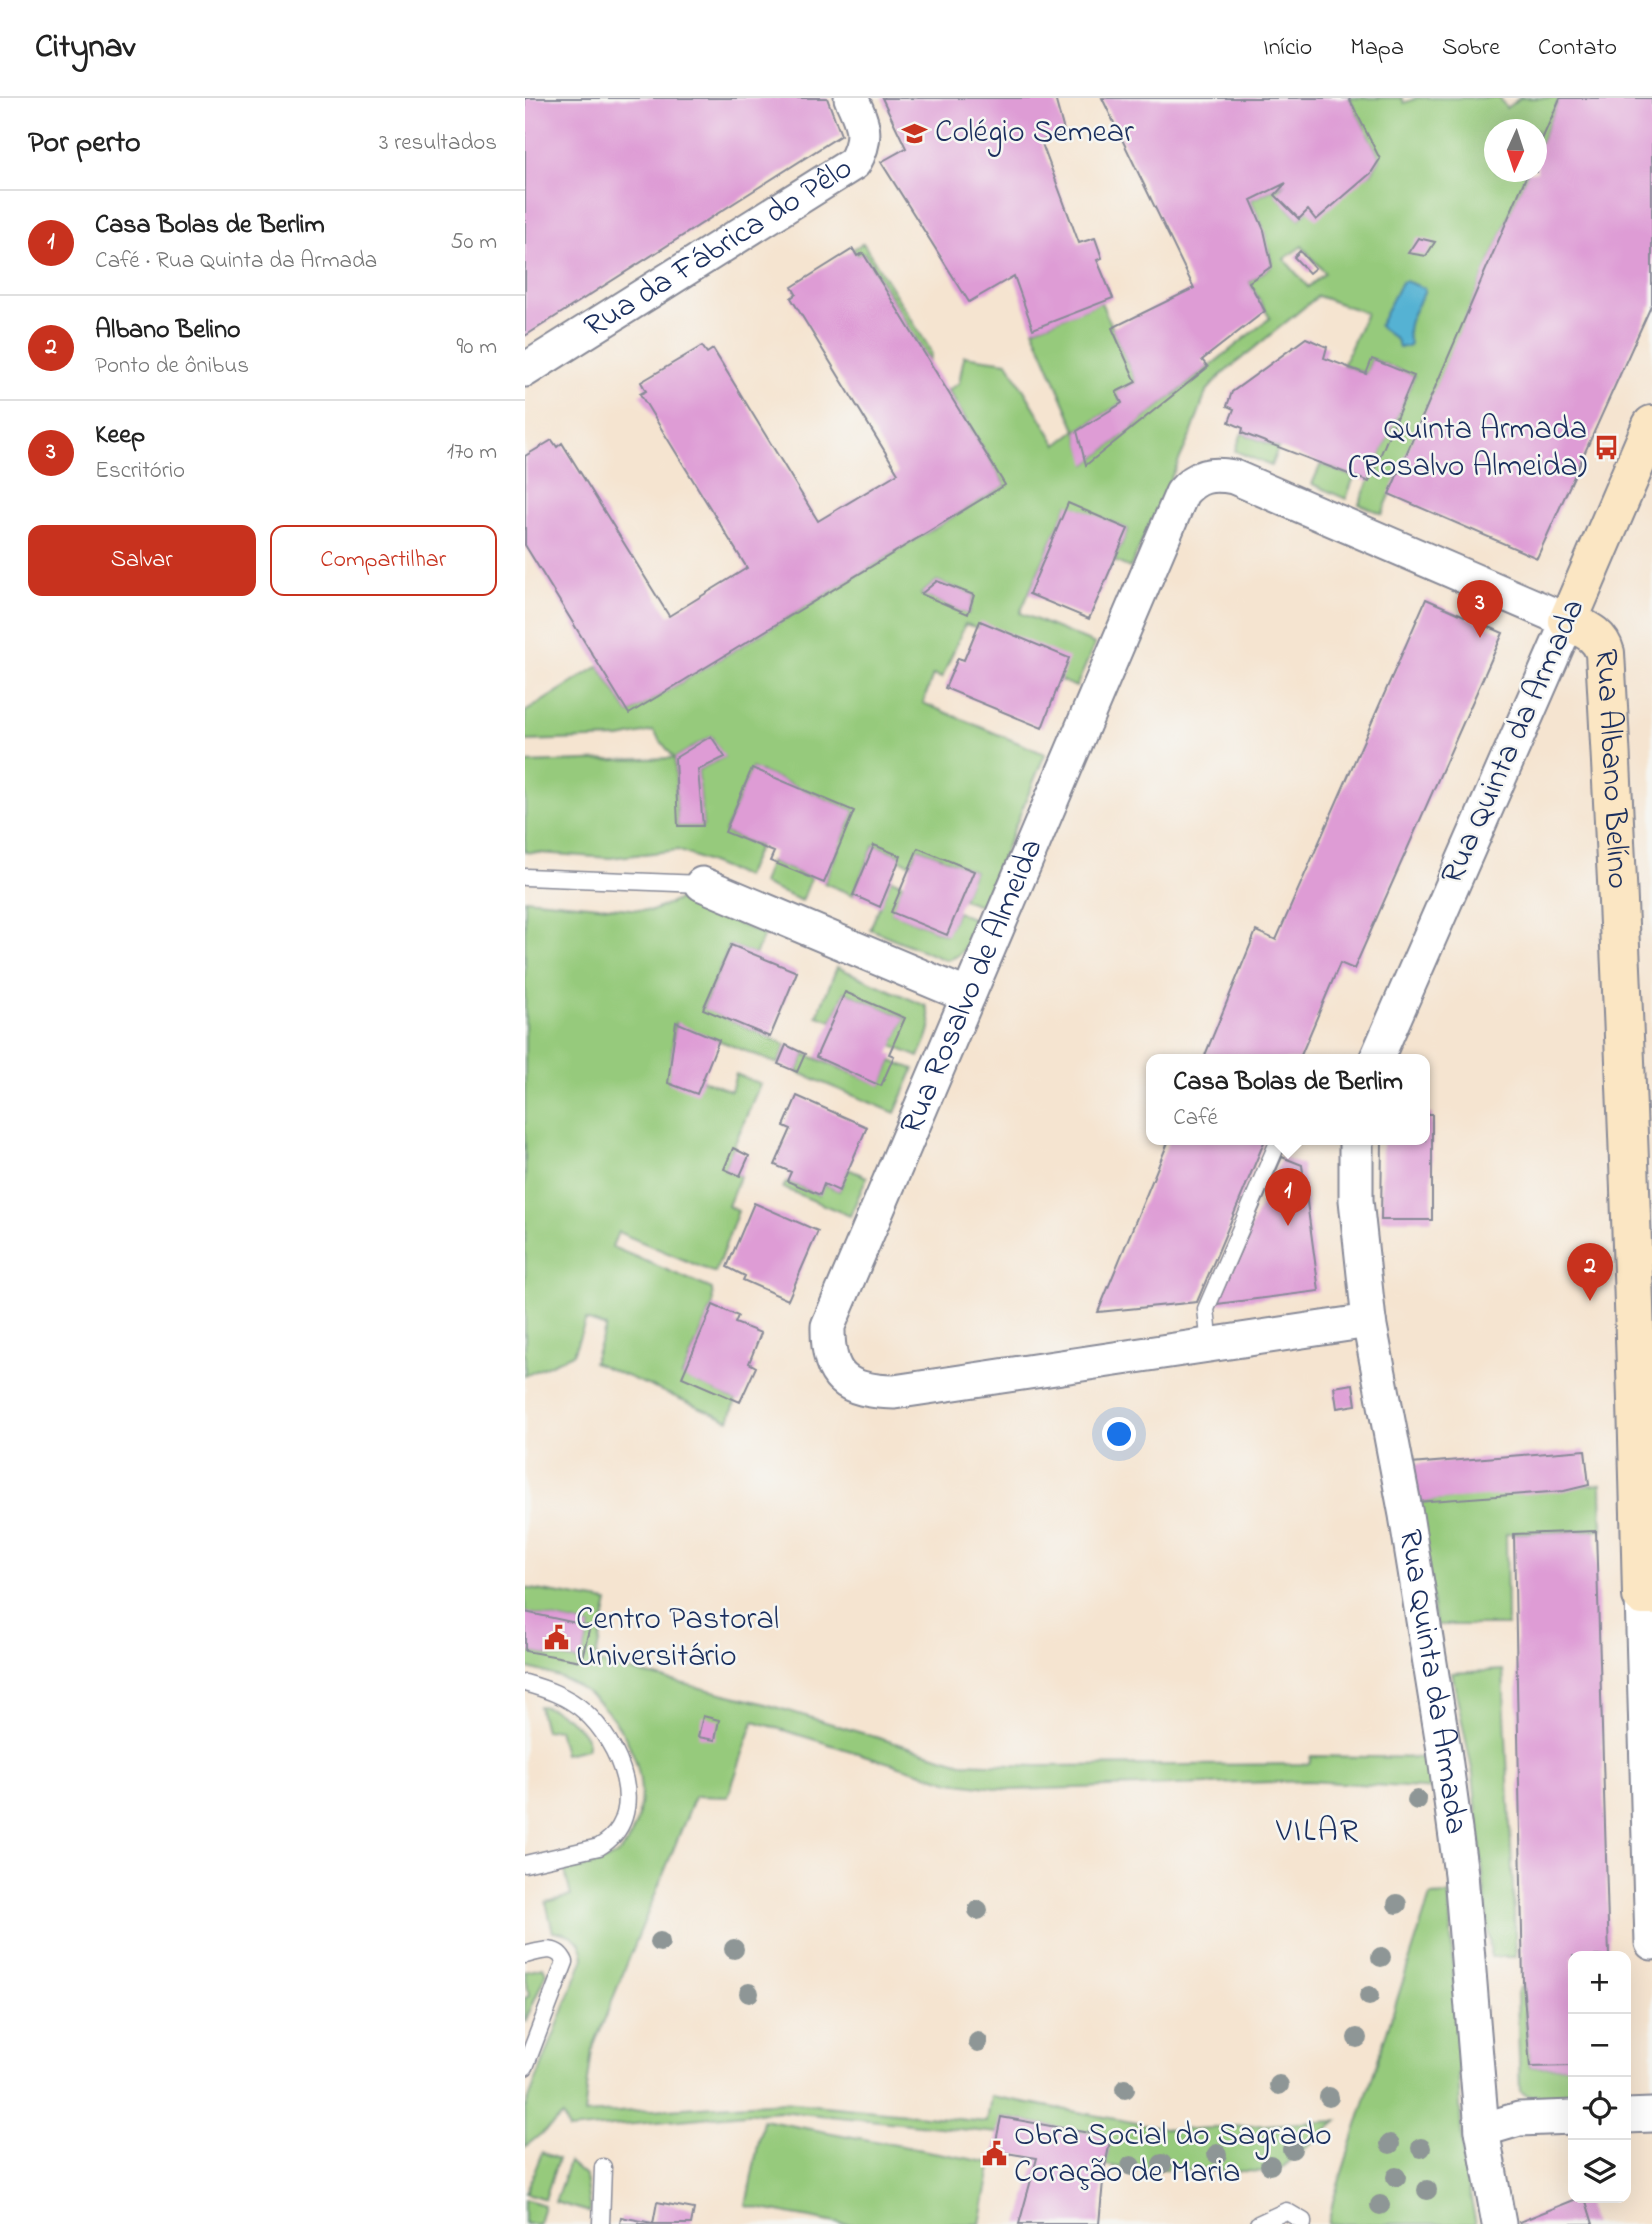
<!DOCTYPE html>
<html lang="pt">
<meta charset="utf-8">
<style>
:root{--surface:#fff;--page:#f6f6f6;--text:#222;--muted:#767676;--line:#e0e0e0;--accent:#c8321e}
body{margin:0;font-family:"Indie Flower",sans-serif;background:var(--page);color:var(--text)}
.controls{position:absolute;right:21px;bottom:21px;display:grid;overflow:hidden;border-radius:14px;box-shadow:0 7px 28px #0002}
.controls button{width:63px;height:63px;display:grid;place-items:center;padding:0;border:0;border-bottom:2px solid var(--line);background:var(--surface);color:var(--text);font:35px sans-serif}
.compass{position:absolute;left:959px;top:21px;width:63px;height:63px;border-radius:50%;background:var(--surface);box-shadow:0 7px 28px #0002;rotate:183deg}
.you{position:absolute;left:595px;top:1337px;width:24px;height:24px;margin:-18px;border:5px solid #fff;border-radius:50%;background:#1a73e8;box-shadow:0 0 0 10px #1a73e833}
.badge{display:grid;place-items:center;width:46px;height:46px;border-radius:50%;background:var(--accent);color:#fff;font-size:23px;font-weight:700}
.pin{position:absolute;translate:-50% -58px;filter:drop-shadow(0 2px 4px #0008)}
.pin::after{content:'';position:absolute;top:37px;width:24px;height:21px;background:inherit;clip-path:polygon(0 0,100% 0,50% 100%)}
.popup{position:absolute;left:621px;top:956px;width:284px;height:91px;box-sizing:border-box;display:grid;place-content:center;border-radius:14px;background:var(--surface);filter:drop-shadow(0 2px 5px #0005);font-size:23px;white-space:nowrap;color:var(--muted)}
.popup b{font-size:26px;color:var(--text)}
.popup::after{content:'';position:absolute;left:50%;top:100%;margin-left:-14px;border:14px solid transparent;border-top-color:var(--surface)}
.list{margin:0;padding:0;list-style:none}
h2{display:flex;justify-content:space-between;align-items:center;height:91px;margin:0;padding:0 28px;font-size:30px}
h2 small{font-size:23px;font-weight:400;color:var(--muted)}
.list li{display:grid;grid-template-columns:46px 1fr auto;gap:21px;align-items:center;box-sizing:border-box;height:105px;padding:0 28px;border-top:2px solid var(--line)}
.list b{display:block;font-size:26px;white-space:nowrap}
.list p{margin:0;font-size:23px;white-space:nowrap;color:var(--muted)}
.list em{font-size:23px;font-style:normal;color:var(--muted)}
.actions{display:flex;gap:14px;padding:21px 28px}
.actions a{flex:1;padding:16px 0;border:2px solid var(--accent);border-radius:14px;text-align:center;font-size:24px;color:var(--accent)}
.actions .main{background:var(--accent);color:#fff}
.icon{flex:none;width:38px;height:38px;fill:none;stroke:currentColor;stroke-width:2;stroke-linecap:round;stroke-linejoin:round}
.map{position:relative;flex:none;width:1127px;height:2126px;overflow:hidden}
header{display:flex;align-items:center;gap:42px;box-sizing:border-box;height:98px;padding:0 35px;background:var(--surface);border-bottom:2px solid var(--line)}
header strong{font-size:33px}
nav{display:flex;gap:38px;margin-inline-start:auto;font-size:24px}
main{display:flex}
aside{flex:1;background:var(--surface)}
.map>svg:first-child{display:block}
.green{fill:#96ca7c;stroke:#587c6d;stroke-width:2;fill-rule:evenodd}
.water{fill:#55b2d3;stroke:#387098;stroke-width:2}
.building{fill:#de9cd5}
.lines{fill:none;stroke-linecap:round;stroke-linejoin:round}
.lane-casing{stroke:#888a97;stroke-width:19}
.street-casing{stroke:#888a97;stroke-width:37}
.secondary-casing{stroke:#888a97;stroke-width:42}
.lane{stroke:#fff;stroke-width:16}
.street{stroke:#fff;stroke-width:33}
.secondary{stroke:#fbe6c3;stroke-width:38}
.tree{fill:#8e9696}
.labels{text-anchor:middle;dominant-baseline:central;stroke-width:5;stroke-linejoin:round;paint-order:stroke}
.poi-label{font-size:32px;fill:#1b2f5e;stroke:#f6f6f2;text-anchor:start}
.street-label{font-size:32px;fill:#1b2f5e;stroke:#f6f6f2}
.neighbourhood-label{font-size:33px;letter-spacing:2px;fill:#1b2f5e;stroke:#f6f6f2}
</style>
<header>
<strong>Citynav</strong>
<nav><a>Início</a><a>Mapa</a><a>Sobre</a><a>Contato</a></nav>
</header>
<main>
<aside>
<h2>Por perto<small>3 resultados</small></h2>
<ul class="list">
<li><span class="badge">1</span><div><b>Casa Bolas de Berlim</b><p>Café · Rua Quinta da Armada</p></div><em>50 m</em></li>
<li><span class="badge">2</span><div><b>Albano Belino</b><p>Ponto de ônibus</p></div><em>90 m</em></li>
<li><span class="badge">3</span><div><b>Keep</b><p>Escritório</p></div><em>170 m</em></li>
</ul>
<div class="actions"><a class="main">Salvar</a><a>Compartilhar</a></div>
</aside>
<div class="map">
<svg width="1127" height="2126" viewBox="0 0 1127 2126">
<rect width="100%" height="100%" fill="#f6f6f2"/>
<filter id="ink" filterUnits="userSpaceOnUse"><feTurbulence type="fractalNoise" baseFrequency=".0143" numOctaves="2"/><feDisplacementMap in="SourceGraphic" scale="14" xChannelSelector="R" yChannelSelector="G"/><feConvolveMatrix kernelMatrix="1 2 1 2 8 2 1 2 1" color-interpolation-filters="sRGB"/></filter>
<filter id="wash" filterUnits="userSpaceOnUse"><feTurbulence type="fractalNoise" baseFrequency=".00686" numOctaves="4" result="noise"/><feDisplacementMap in="SourceGraphic" scale="28" xChannelSelector="R" yChannelSelector="G"/><feGaussianBlur stdDeviation="1.57" result="paint"/><feColorMatrix in="noise" values="0 0 0 0 0 0 0 0 0 0 0 0 0 0 0 0 0 1.4 0 .05"/><feComposite in="paint" operator="in"/></filter>
<g filter="url(#wash)">
<rect width="100%" height="100%" fill="#f5e4d0"/>
<path class="green" d="M824,0h53l2,5 13,-5h83l6,10 14,-10h40l-23,53v-21h-42v42h33l-146,342 -23,-10 55,-128 -42,-17 -6,15 -23,-9 23,-52 -48,-17 -98,80 -14,16 -14,40 -62,136 -16,-7 14,-32 -60,-25 -48,109 75,31 -19,43 -16,-7 -82,-52 -13,-4 -23,54 -9,-3 -10,28 122,51 -63,152 -20,-7 12,-28 -55,-23 -8,16 -12,-5 1,-4 -26,-10 -21,50 -29,-12 30,-72 -102,-43 -27,64 34,14 -14,31 -67,-27 -68,8 -85,-6v-89l149,-5 -21,-27 -33,7 -95,3v-29l74,-46 30,48 376,-229 -57,-95 11,-7 5,-27 43,6 50,83 19,-15 -43,-101 68,-27 35,80 -19,10 5,11 -45,28 10,33 183,-146 -21,-36 23,-16 -8,-36 -13,-30 35,-17 -10,12 23,24 9,-9 63,-37 9,-14zM777,148l23,27 -17,14 -24,-28zM412,483l37,14 -6,19 -47,-20zM186,638l13,21 -26,13 5,56h-25l-3,-68z
M338,145l65,103 3,7 -2,7 -65,-107 -7,3 -4,-7z
M717,335l36,15 -7,18 -36,-15z
M796,366l33,13 -8,22 -34,-15z
M245,763l41,17 -9,23 -40,-17z
M366,781l12,5 -11,28 54,23 11,-23 20,8c-8,17 -11,38 -32,40l-75,-31z
M0,801l127,12 28,-12 84,36 -9,20 -25,-10 -27,63 83,37 -8,19 -103,-41 -6,60 34,-3 28,11 5,-17 24,10 -36,85 16,7 -12,30 10,5 -23,62 -97,-41 -6,15 100,42 1,16 -31,71 54,24 -7,20 -136,-58 13,-35 -20,-7 -13,34 -48,22z
M312,869l89,39c10,21 1,31 -7,51l-27,-11 13,-28 -60,-26 -13,29 -15,-5z
M280,956l76,31 11,-24 22,8 -19,44 -98,-41z
M323,1071l19,8 -17,39 -67,-28 4,-7 32,14 5,-11 15,7z
M1076,1386l1,46 -96,4 1,91h-71l-19,-123z
M0,1490l83,14 -13,60 167,41 200,60 75,3 272,-2 2,-8 118,2 7,31 -127,-8 -299,9 -59,-8 -197,-61 -26,76 -33,-1 -103,254 -8,64 200,-12 203,20 4,-26 184,34 163,-9 -61,51 -154,-4 -18,-3 5,-28 -108,-20 -4,16 -219,-22 -211,19 -5,-14 -38,31v-38l59,-152c-3,-18 -13,-25 -31,-25l-7,-30 25,-6 -6,-25c17,-4 36,-6 51,-16 12,-9 20,-28 23,-42 10,-52 -25,-110 -73,-133 -13,-6 -27,-9 -41,-13v-16l56,10 9,-35 -65,-14z
M978,1572l13,287h-25l-18,-183 -21,-101z
M14,1608c16,0 56,27 48,43l-23,5 -6,-25 -13,2z
M924,1797l14,266 13,63h-148l5,-23 97,-305z
M18,1869l3,6 -21,49v-24l4,-2 -4,-25z
M998,1885l7,84 43,-1v30c-15,0 -40,5 -53,-5l-3,-98z
M238,2022l229,43 -12,61h-139l-95,-18z
M17,2054l16,7 -13,40 -19,-6z
M44,2064l16,14 5,36 -35,-10z
M0,2101l19,6 -5,19h-14z"/>
<path class="water" d="M880,183l19,7v5c-8,16 -21,32 -14,50l-2,4h-9c-2,-12 -14,-13 -20,-21l22,-44z"/>
<g id="blocks">
<path class="building" d="M0,0h302l14,37 -316,201z
M357,0h173l9,33 -23,10 38,102 16,-5 7,20 -5,2 16,38 -80,31 -19,-53 -45,26 -88,-140 25,-14z
M577,0h247l31,61 -9,14 -55,47 -8,-10 -9,9 -24,-24 11,-12 -35,17 13,30 8,36 -23,16 16,29 -63,49 6,7 -122,98 -9,-34 45,-28 -6,-11 20,-10 -24,-54 82,-40z
M1035,0h92v206l-115,254 -148,-64 139,-322h9v-21z
M893,140l17,4 -9,14 -18,-3z
M328,151l4,7 6,-3 142,232 -376,229 -104,-169v-89l27,-16 5,7 5,-4 107,173 78,-48 -107,-174 6,-3 -5,-9 61,-36 5,7 6,-4 105,172 80,-48 -107,-175 5,-4 -4,-7z
M775,153l15,17 -6,5 -15,-16z
M781,240l21,9 -3,11 42,16 6,-15 42,17 -45,106 -127,-49 1,-5 -14,-6 5,-13 -7,-3 5,-14z
M543,405l60,26 -39,90 -60,-25z
M412,483l37,14 -6,19 -47,-20z
M901,501l77,34 -149,336 -14,-6 -41,97h-96l53,-129 20,9z
M455,523l89,37 -27,70 -97,-40 13,-30 6,2z
M186,638l14,21 -27,13 5,56h-25l-3,-68z
M227,670l102,43 -30,72 -54,-22 4,-9 -49,-20z
M349,747l27,11 -21,51 -27,-12z
M393,750l56,23 -27,64 -56,-23z
M206,847l66,27 -27,65 -67,-28z
M320,894l60,26 -16,36 5,2 -13,30 -65,-29z
M151,924l43,18 -22,54 -29,-11z
M261,947l19,9 -8,18 -19,-8z
M272,998l70,31 -28,64 -15,-7 -4,11 -33,-14 4,-9 -16,-7 16,-36 -7,-3z
M900,1016h7v106h-51l1,-80h43z
M644,1042h96l-68,162 -99,10z
M208,1050l16,8 -9,20 -16,-7z
M757,1059l20,8 17,126 -102,13z
M229,1105l64,28 -30,69 -45,-20 2,-4 -18,-9z
M188,1207l25,11 -3,7 26,10 -12,30 7,4 -16,35 -58,-25z
M828,1286l3,21 -19,3 -3,-21z
M1060,1352l4,35 -25,6 -147,11 -6,-38z
M1071,1433l13,425h-36v110l-43,1 -7,-84 -9,-449z
M0,1514l65,14 -9,35 -56,-10z
M178,1618l16,4 -4,20 -17,-3z
M476,2019l110,20 -7,34 -5,53h-80l18,-66 -43,-7z
M1054,2100h6l8,26h-73l-1,-2z
M132,2104l37,7 -3,15h-38z
M96,2119l32,6v1h-33z"/>
</g>
</g>
<g filter="url(#ink)">
<use href="#blocks" fill-opacity="0" stroke="#888a97" stroke-width="2"/>
<g class="lines">
<defs>
<path id="lane" d="M0,779l177,7
M685,1247l-4,-36 70,-162 5,-7
M0,1585c21,6 42,13 59,28 35,31 68,105 15,136l-74,17
M0,1857c16,-4 32,-11 40,7l-40,105
M76,2126l2,-57
M733,2126l28,-13 17,10v3"/>
<g id="street">
<path id="s1" d="M0,272l329,-207c15,-26 9,-40 -3,-65"/>
<path d="M177,786l266,112"/>
<path id="s2" d="M831,1042v60l13,121 37,194 38,235 17,124 21,256 17,94"/>
<path id="s3" d="M844,1223l-475,71c-48,-1 -67,-14 -66,-66l354,-833c15,-18 29,-20 52,-16l334,144 -192,439"/>
<path d="M1117,1498l10,347"/>
<path d="M1101,2018l26,-1"/>
<path d="M957,2032l37,-11 54,-2"/>
</g>
<g id="secondary">
<path id="s4" d="M1127,327l-84,196c16,8 32,13 37,32 18,314 30,629 37,943h10"/>
</g>
</defs>
<use href="#lane" class="lane-casing"/>
<use href="#street" class="street-casing"/>
<use href="#secondary" class="secondary-casing"/>
<use href="#lane" class="lane"/>
<use href="#street" class="street"/>
<use href="#secondary" class="secondary"/>
</g>
<g class="tree">
<circle cx="892" cy="1702" r="10"/>
<circle cx="872" cy="1806" r="10"/>
<circle cx="453" cy="1812" r="10"/>
<circle cx="135" cy="1844" r="10"/>
<circle cx="209" cy="1851" r="10"/>
<circle cx="856" cy="1859" r="10"/>
<circle cx="224" cy="1895" r="10"/>
<circle cx="844" cy="1898" r="10"/>
<circle cx="832" cy="1940" r="10"/>
<circle cx="453" cy="1944" r="10"/>
<circle cx="754" cy="1987" r="10"/>
<circle cx="600" cy="1991" r="10"/>
<circle cx="804" cy="1999" r="10"/>
<circle cx="865" cy="2046" r="10"/>
<circle cx="896" cy="2050" r="10"/>
<circle cx="767" cy="2051" r="10"/>
<circle cx="692" cy="2056" r="10"/>
<circle cx="637" cy="2066" r="10"/>
<circle cx="745" cy="2067" r="10"/>
<circle cx="606" cy="2068" r="10"/>
<circle cx="871" cy="2079" r="10"/>
<circle cx="902" cy="2092" r="10"/>
<circle cx="855" cy="2107" r="10"/>
</g>
</g>
<defs>
<symbol id="school-bare" viewBox="-9 -9 18 18"><path d="M0-5L7-2L0 1L-7-2ZM-4 1L0 2.5L4 1V4Q0 6-4 4Z" fill="#c8321e" stroke="#f6f6f2" stroke-width="2.5" paint-order="stroke"/></symbol>
<symbol id="bus-bare" viewBox="-9 -9 18 18"><path d="M-5-6H5V4H4V6H2V4H-2V6H-4V4H-5ZM-3.5-4V0h7V-4ZM-3.5 1.2v1.5H-2V1.2ZM2 1.2v1.5H3.5V1.2Z" fill="#c8321e" stroke="#f6f6f2" stroke-width="2.5" paint-order="stroke"/></symbol>
<symbol id="civic-bare" viewBox="-9 -9 18 18"><path d="M-.6-6.5H3V-4.5H.6V-3L4-1V1h2V6H-6V1h2V-1L-.6-3ZM-1.2 2.5V6h2.4V2.5Z" fill="#c8321e" stroke="#f6f6f2" stroke-width="2.5" paint-order="stroke"/></symbol>
</defs>
<g fill-rule="evenodd">
<use href="#school-bare" x="372" y="18" width="35" height="35"/>
<use href="#bus-bare" x="1064" y="332" width="35" height="35"/>
<use href="#civic-bare" x="14" y="1522" width="35" height="35"/>
<use href="#civic-bare" x="452" y="2038" width="35" height="35"/>
</g>
<g class="labels">
<g class="poi-label">
<text x="410" y="35">Colégio Semear</text>
<text x="1062" y="332" text-anchor="end">Quinta Armada<tspan x="1062" dy="37">(Rosalvo Almeida)</tspan></text>
<text x="51" y="1522">Centro Pastoral<tspan x="51" dy="37">Universitário</tspan></text>
<text x="489" y="2038">Obra Social do Sagrado<tspan x="489" dy="37">Coração de Maria</tspan></text>
</g>
<g class="street-label">
<text stroke="none"><textPath href="#s1" startOffset="229">Rua da Fábrica do Pêlo</textPath></text>
<text transform="translate(989 644) rotate(-66)">Rua Quinta da Armada</text>
<text stroke="none"><textPath href="#s4" startOffset="380">Rua Albano Belíno</textPath></text>
<text stroke="none"><textPath href="#s3" startOffset="959">Rua Rosalvo de Almeida</textPath></text>
<text stroke="none"><textPath href="#s2" startOffset="548">Rua Quinta da Armada</textPath></text>
</g>
<g class="neighbourhood-label">
<text x="793" y="1734">VILAR</text>
</g>
</g>
</svg>
<div class="controls">
<button>+</button>
<button>−</button>
<button><svg class="icon" aria-label="locate" viewBox="0 0 24 24"><circle cx="12" cy="12" r="6"/><path d="M12 2v4M12 18v4M2 12h4M18 12h4"/></svg></button>
<button><svg class="icon" aria-label="layers" viewBox="0 0 24 24"><path d="M12 4l9 5-9 5-9-5zM3 14l9 5 9-5"/></svg></button>
</div>
<svg class="compass" viewBox="-18 -18 36 36"><path d="M0-13l5 13h-10z" fill="#e53935"/><path d="M0 13l5-13h-10z" fill="#767676"/></svg>
<div class="you"></div>
<div class="pin badge" style="left:763px;top:1128px">1</div>
<div class="popup"><b>Casa Bolas de Berlim</b>Café</div>
<div class="pin badge" style="left:1065px;top:1203px">2</div>
<div class="pin badge" style="left:955px;top:540px">3</div>
</div>
</main>
